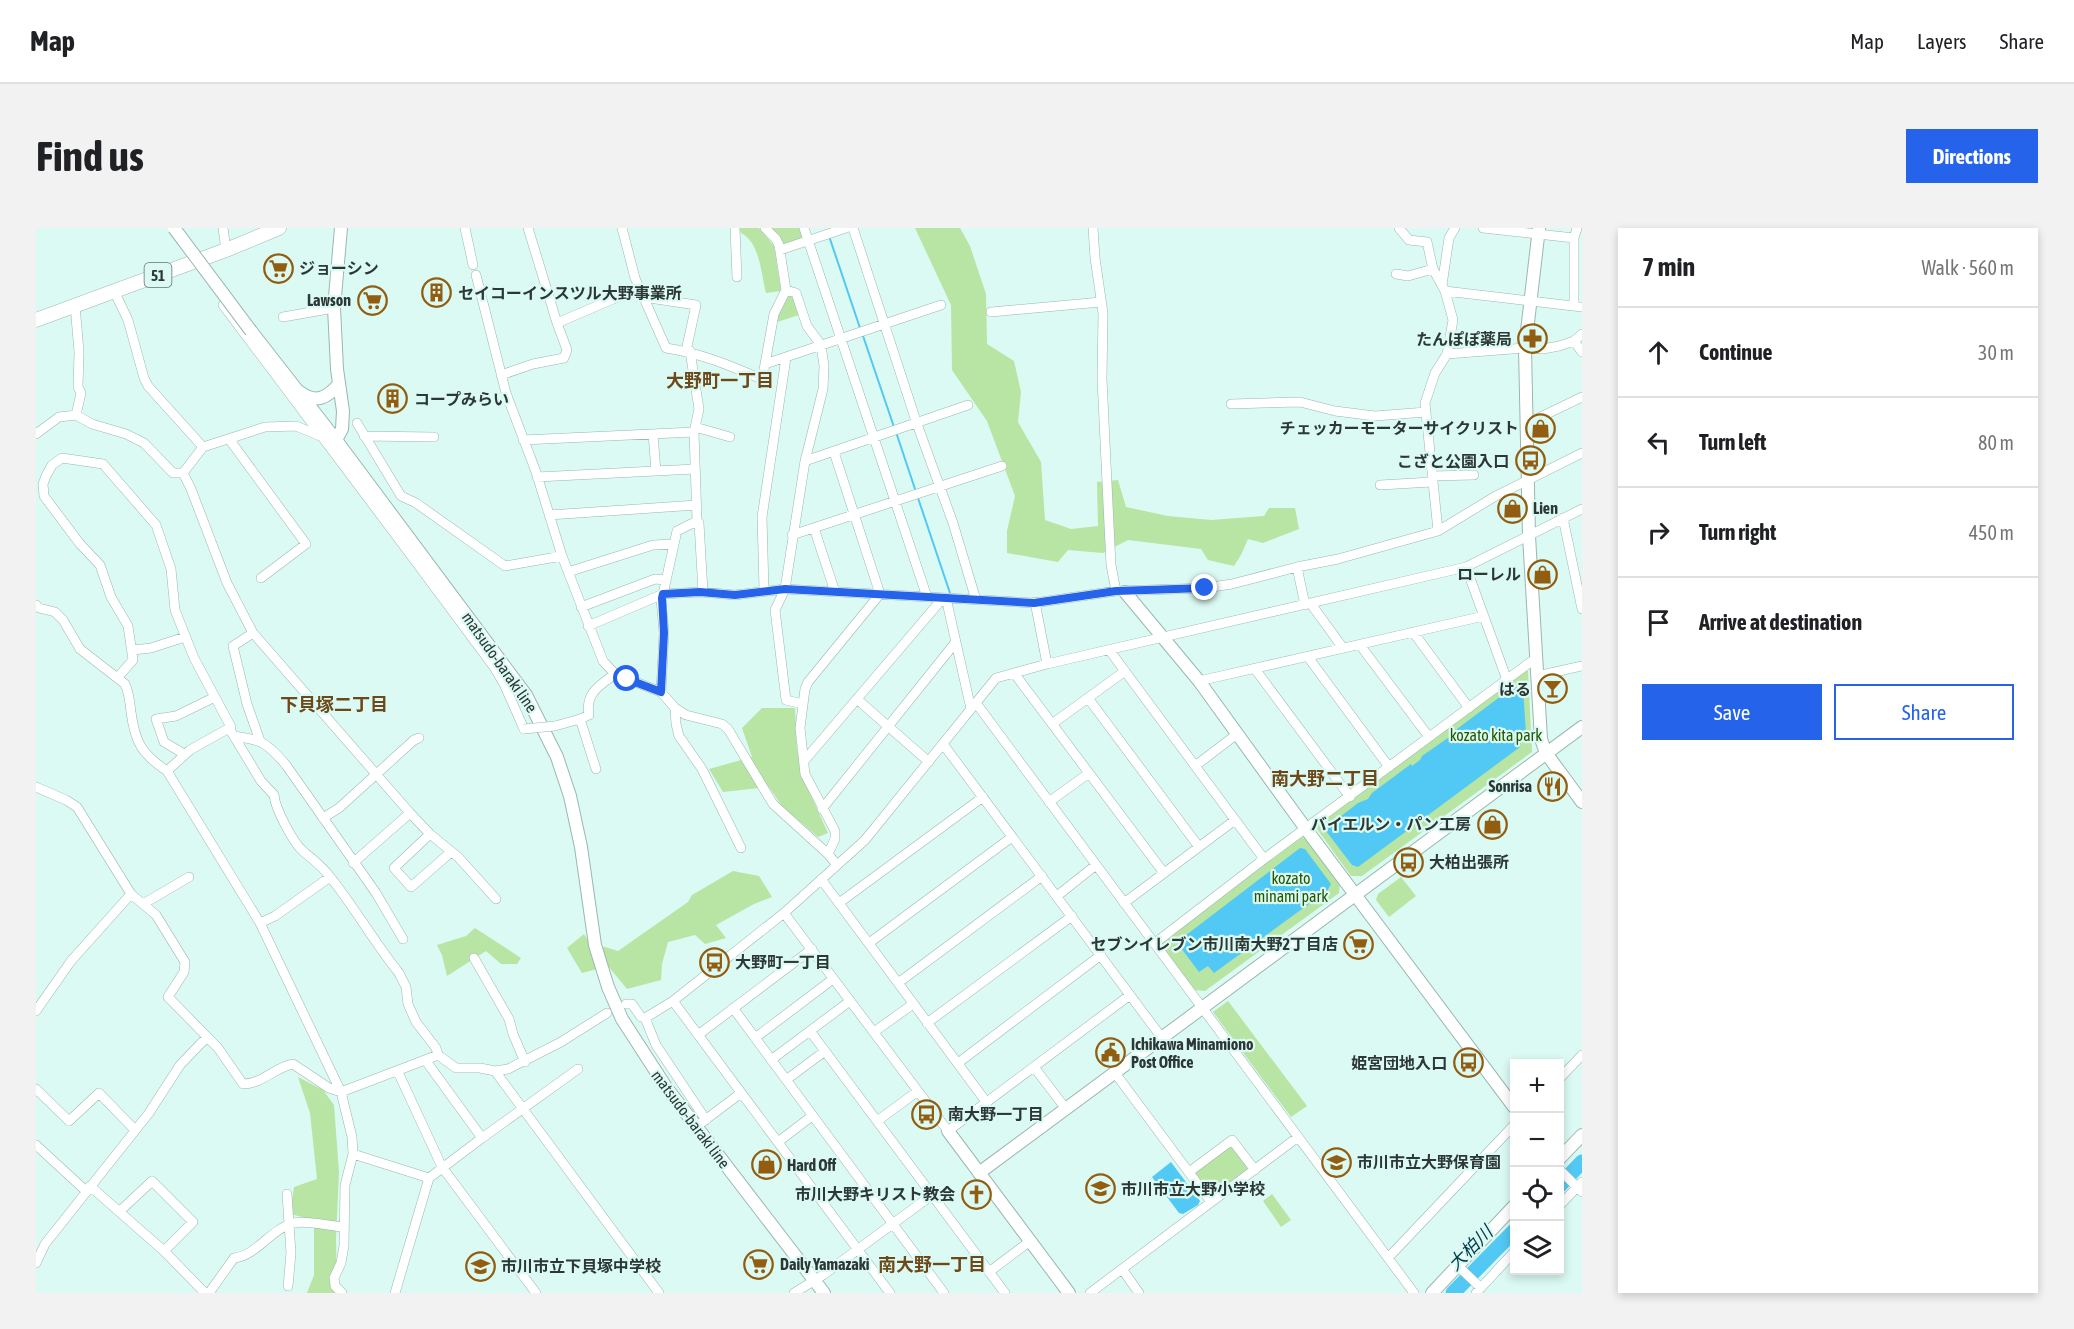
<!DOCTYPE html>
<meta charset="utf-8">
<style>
:root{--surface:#fff;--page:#f2f2f2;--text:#202124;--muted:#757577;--line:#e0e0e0;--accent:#2563eb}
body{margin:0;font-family:"Asap Condensed","Noto Sans JP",sans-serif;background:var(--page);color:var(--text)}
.controls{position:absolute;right:18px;bottom:18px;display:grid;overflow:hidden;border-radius:0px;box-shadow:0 3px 9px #0003}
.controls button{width:54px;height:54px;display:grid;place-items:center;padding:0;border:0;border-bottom:2px solid var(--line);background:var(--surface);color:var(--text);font:30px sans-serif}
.stop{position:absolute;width:18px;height:18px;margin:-14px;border:4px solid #2563eb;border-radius:50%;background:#fff}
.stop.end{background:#2563eb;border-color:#fff;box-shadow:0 2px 6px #0008}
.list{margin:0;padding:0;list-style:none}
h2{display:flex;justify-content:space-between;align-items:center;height:78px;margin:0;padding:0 24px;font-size:26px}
h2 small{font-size:20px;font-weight:400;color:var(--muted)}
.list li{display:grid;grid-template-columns:39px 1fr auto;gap:18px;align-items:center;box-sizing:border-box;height:90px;padding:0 24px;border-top:2px solid var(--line)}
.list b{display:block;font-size:22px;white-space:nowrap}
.list em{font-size:20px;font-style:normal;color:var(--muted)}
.actions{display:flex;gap:12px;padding:18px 24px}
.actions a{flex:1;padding:14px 0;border:2px solid var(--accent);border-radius:0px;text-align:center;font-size:21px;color:var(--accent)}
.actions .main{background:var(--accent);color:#fff}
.icon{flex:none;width:33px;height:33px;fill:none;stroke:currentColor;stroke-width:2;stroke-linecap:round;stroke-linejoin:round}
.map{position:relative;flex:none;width:1546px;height:1065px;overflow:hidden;border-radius:0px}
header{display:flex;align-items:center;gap:36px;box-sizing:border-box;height:84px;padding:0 30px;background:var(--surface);border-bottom:2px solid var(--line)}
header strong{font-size:28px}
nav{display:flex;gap:33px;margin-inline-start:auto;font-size:21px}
.intro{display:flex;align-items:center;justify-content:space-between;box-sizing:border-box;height:144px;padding:0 36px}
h1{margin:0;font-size:42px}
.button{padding:15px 27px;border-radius:0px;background:var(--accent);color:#fff;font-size:21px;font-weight:700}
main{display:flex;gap:36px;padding:0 36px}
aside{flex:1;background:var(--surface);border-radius:0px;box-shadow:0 3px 9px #0003}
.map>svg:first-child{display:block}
.green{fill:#b8e4a4}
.water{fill:#52c8f4}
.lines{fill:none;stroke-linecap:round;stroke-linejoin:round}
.stream{stroke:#52c8f4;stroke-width:2}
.river{stroke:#52c8f4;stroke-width:15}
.street-casing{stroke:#9ab7b0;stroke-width:10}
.secondary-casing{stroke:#9ab7b0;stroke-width:14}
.primary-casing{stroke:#9ab7b0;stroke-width:15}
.street{stroke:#fff;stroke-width:9}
.secondary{stroke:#fff;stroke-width:12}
.primary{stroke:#fff;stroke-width:14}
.street-bridge-casing{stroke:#9ab7b0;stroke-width:10;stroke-linecap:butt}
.secondary-bridge-casing{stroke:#9ab7b0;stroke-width:14;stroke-linecap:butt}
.street-bridge{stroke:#fff;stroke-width:9}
.secondary-bridge{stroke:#fff;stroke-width:12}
.route{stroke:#2563eb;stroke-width:8}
.labels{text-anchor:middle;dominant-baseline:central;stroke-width:4.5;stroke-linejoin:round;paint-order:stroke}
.shield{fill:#dbfaf3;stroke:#61726f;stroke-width:1.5}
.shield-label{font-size:15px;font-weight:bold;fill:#2d3836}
.poi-label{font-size:16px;font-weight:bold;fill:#2d3836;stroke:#dbfaf3;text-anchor:start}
.street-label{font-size:16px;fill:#2d3836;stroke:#dbfaf3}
.park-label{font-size:16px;fill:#245500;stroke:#dbfaf3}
.neighbourhood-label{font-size:18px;font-weight:bold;fill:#6d4818;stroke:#dbfaf3}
.water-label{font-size:18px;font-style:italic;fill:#033a4c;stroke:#dbfaf3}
</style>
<header>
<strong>Map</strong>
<nav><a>Map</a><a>Layers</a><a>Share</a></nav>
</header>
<div class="intro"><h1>Find us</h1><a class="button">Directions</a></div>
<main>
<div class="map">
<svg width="1546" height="1065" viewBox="0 0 1546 1065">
<rect width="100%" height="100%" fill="#dbfaf3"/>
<path class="green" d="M703,0h20l15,18 7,45 -15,2c-5,-19 -6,-51 -25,-60z
M734,0h31l3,10 -21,7z
M879,0h45l10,18 16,48 1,50 27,17 7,31 -3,30 23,40 4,58 26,9 27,-3 -1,-44 21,-2 8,27 42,9 43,4 53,-4 5,-8h26l4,21 -36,14 -15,-4 -7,16 -7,11 -26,-6 -7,-11 -73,-9 -25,13 -35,-3 -10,12 -51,-9v-22l8,-35 -28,-75 -35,-51 -1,-65z
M751,64l8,2 7,20 -28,9z
M1490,442l2,1 4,81 -170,124h-11l-34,-47v-4z
M726,480h33l2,43 10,36 21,46 -10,4 -36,-31 -13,-19 -46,5 -14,-23 43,-12 -10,-29z
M1265,609l4,1 35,46 -1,9 -134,98 -10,-1 -35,-46z
M697,643l26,5 13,21 -18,7 -38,21 10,13 -21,6 -10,-9 -27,7 -6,22 -1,16 -34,9 -19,-23 -26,7 -15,-25 17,-14 7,12 14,1 13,4 70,-49 4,-7z
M1365,649l15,19 -27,21 -13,-17 2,-6z
M439,700l46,30 -4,6h-16l-15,-13 -39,25 -5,-21 -5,-10 29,-9z
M1192,773l79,105 -16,11 -78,-105z
M262,849l25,13 11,15 5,67 -3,67 1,54h-30l7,-18v-55l-24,-6 4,-27 23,-8 -7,-66z
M1196,915l18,24 -38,29 -18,-24z
M1236,966l19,26 -10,7 -18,-26z"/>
<path class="water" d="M1477,459l10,1 3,46 -4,3 -2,10 -162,120 -6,-2 -26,-34 1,-4 31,-24 10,-4 4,-6 39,-29 1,2 8,-6 2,-4 33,-23 2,-4z
M1264,620l5,1 26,35 -4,7 -113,82 -6,-7 -9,6 -21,-28 3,-5z
M1135,934l29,39 -2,4 -15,9 -4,-1 -27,-36z"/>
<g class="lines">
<path class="stream" d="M793,8l31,92
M826,105l32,94
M860,204l20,60
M882,270l32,95"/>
<path class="river" d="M1524,957l22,-23
M1417,1065l61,-62"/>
<defs>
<path id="street" d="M187,0l3,22
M429,0l8,37
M492,0l29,95 82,-35
M586,0l13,50 31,70c34,5 62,17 93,30l4,-3 11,-61 12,-24
M699,0l2,49
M729,0l11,11 3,6 7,45 10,3 11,33 14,19 3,21 -1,23 -18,72 -20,128 -10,21 11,90 17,4
M768,0l123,369
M817,0l64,196 36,99 23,77
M1057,0l2,30 8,55 -1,66 6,125 3,61 5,26
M1363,0l10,12 18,2 6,27 12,22 8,29 -6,34
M1447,0l91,10
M744,22l66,-22
M1360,46l12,2 25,-7
M440,47l30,118 30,79 26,84 41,105 12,13 46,18 14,16 11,7 36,9 6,5 45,75 55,50 9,11
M1406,57l7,-47 6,-10
M78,63l14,29 16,58 4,8 55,61
M1409,63l137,16
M607,69l53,8 -10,46
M39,77l4,47 -1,35 3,6 -5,22
M187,77l187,249 8,-5
M1538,77v-67l3,-10
M955,84l110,-10
M247,89l51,-9
M1546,106l-8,7 -15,5 -16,3 -18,-1 -78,6 -12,19 -10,30 13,128 56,-34 88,-44
M1538,113l8,11
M729,136l176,-59
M465,147l32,-11 31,-6 3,-8 -10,-27
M1195,176l69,-2 35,9 40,5 51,-4
M321,195l44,73 15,7 89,63 57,-10
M1490,196l56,-27
M659,199l35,10
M0,206l23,-17 17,-2 16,9 34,10 18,9 29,30h10l20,-26 62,-20 31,-1 24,10
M617,206l3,37
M328,208l70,1
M193,211l77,105 -45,34
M487,212l171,-8
M769,233l163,-56
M147,245l8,16 36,94 26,50 157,180 20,21 28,23 38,42
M1396,248l42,-1
M501,249l158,-8
M1344,257l52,-3
M513,287l148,-10
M1527,290l19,91
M661,293l2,2 4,69
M778,300l21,64
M756,307l210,-69
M374,326l84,113 10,17 20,45
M1261,339l8,38
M1430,339l41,113
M532,344l85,-27 21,-1
M728,362l-2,-73 24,-159
M910,370l25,111
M999,374l12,62
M1275,376l32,44
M0,377l3,3 16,4 8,8 17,29 45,35c4,9 5,18 6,28 4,31 11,42 36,59l93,152 81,169 11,45 1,17 -8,31 -1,61 -3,17 -7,15 1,8 7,7
M545,379l74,-28 11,1
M552,398l75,-32 14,-63 20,-10 -3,-89 5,-23 -9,-58
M1377,404l56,76
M217,405l-20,13 14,58 13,37
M1324,417l69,92
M97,422l18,-2 34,-11
M1074,423l154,208
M1272,429l81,110
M1219,441l95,128
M978,445l150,200
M1501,448l45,-10
M82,449l15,-17 -5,-34 -17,-29 -11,-32 -20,-21 -36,-48 -1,-12 3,-8 6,-11 10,-7 41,6 53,61 15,44 4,41 19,48 37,69 -41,23 -23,21
M1163,453l285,-65
M625,464l3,-59 -3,-35 2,-4 38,-2 34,3 50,-6 249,14 82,-12 89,-3 27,-4 65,-17 41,-8 100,-28
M1052,470l111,149
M822,472l71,62
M940,475l438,590
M639,480l1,16 3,12 23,33 39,79
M544,491l16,50
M1016,496l73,-53
M519,498l25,-7 9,-4c-4,-22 10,-29 26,-41
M193,500l32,53 13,14c1,13 19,48 30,57 10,8 19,15 27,26 24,30 43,64 68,95l7,14 2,17 8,18 20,26 2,7 18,13h24l15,3 13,-2 53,-27 46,-29
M198,508c29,4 33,7 52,29l90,128 27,46
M907,516l219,294
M148,526l-20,-12 -8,-23 20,-3 39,-19
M768,533l139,-163
M1159,538l42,-32
M0,559l30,13 11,7 54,87 25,21 29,47 -1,10 -16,25 50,51 25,36c19,0 32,-17 50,-20l36,24 12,4 97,-37
M1013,574l40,-29
M786,581l133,-166
M287,590l16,-10 75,-68 5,-2
M394,606l-36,34 17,19 40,-35
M792,626l7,-15v-8l-30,-57 -5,-46 5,-39 3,-7 72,-88 -46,-142
M317,635l57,-50
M785,651l166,224
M1021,668l39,-31
M803,675l144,-106
M1088,675l111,-83
M107,676l46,-27
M748,685l164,218 182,-136
M224,695l15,-7 55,-39
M833,715l143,-106
M1119,715l109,-84 272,-201
M438,730l35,61 4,15 12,28
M862,755l144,-107
M637,773l217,292
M590,776h6l9,13 4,1 28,-17 111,-88 81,-73 131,-162 51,-14 419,-97 116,-58
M697,780l211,285
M0,783l35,-50 60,-67
M609,790l11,27 50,75
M891,795l145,-107
M774,803l195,262
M838,804l39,-28
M662,807l114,-86
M719,810l78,-59
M735,832l79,-59
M390,833l56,77
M922,835l143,-108
M998,839l32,42
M459,843l164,222
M362,844l44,95 94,126
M1079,845l96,129
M1524,850l22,-23
M750,852l39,-29
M0,861l33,32 30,-28 36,37
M841,893l41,-30
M665,895l40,-30
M742,914l34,-26
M0,917l50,46
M317,926l76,24
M1524,942l22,22
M1153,944l43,-32 23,30
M54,958l74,65 41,42
M251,966l4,59 -3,33
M1524,977l22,-23
M84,983l32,-30 41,41 -29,29
M1352,1030l126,-133
M0,1035l9,-19 104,-131 31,-48 27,-28
M1422,1038l23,22
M1086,1041l17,24
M953,1044l41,-31
M173,1065l25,-35c22,-2 37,-29 59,-35 13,-3 37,3 51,4
M359,1065l34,-115 53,-40 96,-69
M758,1065l29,-18 109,-80
M1054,1065l208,-156
M1440,1065l38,-41"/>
<path id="secondary" d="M1503,0l-14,120 4,188 12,203 5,14 36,49
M215,103l85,109 190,255 31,62 13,39 11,51 14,98 13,42 14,32 44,68 158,206
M264,164c16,12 27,6 39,-8
M300,212l6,-11 1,-18 -6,-42 -3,-61 7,-80
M1089,364l74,89 107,148 208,278
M912,903l121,162
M1524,930l22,-23
M943,945l603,-446
M1396,1065l82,-87"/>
<path id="primary" d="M0,92l190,-70 53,-22"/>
</defs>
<use href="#street" class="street-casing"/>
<use href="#secondary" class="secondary-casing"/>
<use href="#primary" class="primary-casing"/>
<use href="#street" class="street"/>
<use href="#secondary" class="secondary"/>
<use href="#primary" class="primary"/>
<defs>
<path id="street-bridge" d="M488,501l31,-3"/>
<path id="secondary-bridge" d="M138,0l77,103"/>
</defs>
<use href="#street-bridge" class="street-bridge-casing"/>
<use href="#secondary-bridge" class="secondary-bridge-casing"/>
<use href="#street-bridge" class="street-bridge"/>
<use href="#secondary-bridge" class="secondary-bridge"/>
</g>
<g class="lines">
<path class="route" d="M591,451l34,13 3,-59 -2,-35 1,-4 37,-2 35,3 50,-6 249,14 82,-12 89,-3"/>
</g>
<defs>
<symbol id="supermarket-ring" viewBox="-11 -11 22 22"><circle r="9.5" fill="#dbfaf3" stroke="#925d11" stroke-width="1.5"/><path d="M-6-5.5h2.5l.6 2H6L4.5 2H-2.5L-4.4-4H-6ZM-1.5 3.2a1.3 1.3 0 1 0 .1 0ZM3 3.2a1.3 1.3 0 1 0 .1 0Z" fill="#925d11"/></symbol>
<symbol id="building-ring" viewBox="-11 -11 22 22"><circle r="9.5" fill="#dbfaf3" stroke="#925d11" stroke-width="1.5"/><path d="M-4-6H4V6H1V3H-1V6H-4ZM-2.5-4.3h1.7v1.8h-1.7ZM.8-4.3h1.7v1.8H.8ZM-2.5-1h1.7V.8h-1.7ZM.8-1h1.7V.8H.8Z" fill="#925d11"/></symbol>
<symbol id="pharmacy-ring" viewBox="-11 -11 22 22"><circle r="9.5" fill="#dbfaf3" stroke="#925d11" stroke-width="1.5"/><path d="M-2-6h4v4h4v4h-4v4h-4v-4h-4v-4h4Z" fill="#925d11"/></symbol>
<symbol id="shop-ring" viewBox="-11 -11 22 22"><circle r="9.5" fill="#dbfaf3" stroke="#925d11" stroke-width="1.5"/><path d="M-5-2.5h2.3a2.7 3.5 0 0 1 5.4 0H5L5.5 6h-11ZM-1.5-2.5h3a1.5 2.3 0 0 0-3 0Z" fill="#925d11"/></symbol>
<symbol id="bus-ring" viewBox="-11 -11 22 22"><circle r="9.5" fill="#dbfaf3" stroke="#925d11" stroke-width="1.5"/><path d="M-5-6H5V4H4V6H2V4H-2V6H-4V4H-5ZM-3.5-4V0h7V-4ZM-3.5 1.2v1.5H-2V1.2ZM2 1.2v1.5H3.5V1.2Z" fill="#925d11"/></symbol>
<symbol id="bar-ring" viewBox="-11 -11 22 22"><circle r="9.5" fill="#dbfaf3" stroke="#925d11" stroke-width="1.5"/><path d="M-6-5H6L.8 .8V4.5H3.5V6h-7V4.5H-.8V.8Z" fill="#925d11"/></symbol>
<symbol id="restaurant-ring" viewBox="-11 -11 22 22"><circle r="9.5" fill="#dbfaf3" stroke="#925d11" stroke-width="1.5"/><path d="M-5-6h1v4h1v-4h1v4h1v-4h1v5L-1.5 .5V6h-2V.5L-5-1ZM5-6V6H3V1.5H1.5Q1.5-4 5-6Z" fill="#925d11"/></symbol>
<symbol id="civic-ring" viewBox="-11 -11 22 22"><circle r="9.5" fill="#dbfaf3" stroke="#925d11" stroke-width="1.5"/><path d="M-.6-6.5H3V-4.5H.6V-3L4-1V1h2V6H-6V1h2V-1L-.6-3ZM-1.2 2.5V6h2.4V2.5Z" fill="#925d11"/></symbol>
<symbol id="school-ring" viewBox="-11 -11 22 22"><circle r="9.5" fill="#dbfaf3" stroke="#925d11" stroke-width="1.5"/><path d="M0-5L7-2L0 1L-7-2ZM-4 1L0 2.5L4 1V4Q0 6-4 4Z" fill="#925d11"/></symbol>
<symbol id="church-ring" viewBox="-11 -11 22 22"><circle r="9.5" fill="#dbfaf3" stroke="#925d11" stroke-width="1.5"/><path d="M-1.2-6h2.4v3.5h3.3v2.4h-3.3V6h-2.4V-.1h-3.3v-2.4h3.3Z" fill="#925d11"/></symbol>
</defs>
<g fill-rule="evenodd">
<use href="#supermarket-ring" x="226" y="24" width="33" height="33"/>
<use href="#building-ring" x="384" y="48" width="33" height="33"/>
<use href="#supermarket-ring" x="320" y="56" width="33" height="33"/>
<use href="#pharmacy-ring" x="1480" y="94" width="33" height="33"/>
<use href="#building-ring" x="340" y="154" width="33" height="33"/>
<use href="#shop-ring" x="1488" y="184" width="33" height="33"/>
<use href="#bus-ring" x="1478" y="216" width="33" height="33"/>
<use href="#shop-ring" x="1460" y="264" width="33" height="33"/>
<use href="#shop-ring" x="1490" y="330" width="33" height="33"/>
<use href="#bar-ring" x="1500" y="444" width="33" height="33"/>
<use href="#restaurant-ring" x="1500" y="542" width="33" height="33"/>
<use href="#shop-ring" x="1440" y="580" width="33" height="33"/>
<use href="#bus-ring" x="1356" y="618" width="33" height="33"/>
<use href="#supermarket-ring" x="1306" y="700" width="33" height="33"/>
<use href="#bus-ring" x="662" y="718" width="33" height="33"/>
<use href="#civic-ring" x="1058" y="808" width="33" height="33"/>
<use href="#bus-ring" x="1416" y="818" width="33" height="33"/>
<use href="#bus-ring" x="874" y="870" width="33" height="33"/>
<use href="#school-ring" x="1284" y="918" width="33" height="33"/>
<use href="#shop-ring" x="714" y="920" width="33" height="33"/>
<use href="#school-ring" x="1048" y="944" width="33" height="33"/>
<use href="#church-ring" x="924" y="950" width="33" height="33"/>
<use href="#supermarket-ring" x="706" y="1020" width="33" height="33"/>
<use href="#school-ring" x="428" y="1022" width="33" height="33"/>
</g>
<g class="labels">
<rect class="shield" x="108.5" y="35" width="27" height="24" rx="4.5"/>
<g class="shield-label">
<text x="122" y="47">51</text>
</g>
<g class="poi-label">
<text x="263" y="40">ジョーシン</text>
<text x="422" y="65">セイコーインスツル大野事業所</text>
<text x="315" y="72" text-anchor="end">Lawson</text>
<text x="1476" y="111" text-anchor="end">たんぽぽ薬局</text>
<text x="378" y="171">コープみらい</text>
<text x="1483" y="200" text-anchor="end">チェッカーモーターサイクリスト</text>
<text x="1473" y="233" text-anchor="end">こざと公園入口</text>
<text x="1497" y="280">Lien</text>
<text x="1485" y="346" text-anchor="end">ローレル</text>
<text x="1495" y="461" text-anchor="end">はる</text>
<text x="1496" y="558" text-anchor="end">Sonrisa</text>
<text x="1435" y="596" text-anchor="end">バイエルン・パン工房</text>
<text x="1393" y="634">大柏出張所</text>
<text x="1302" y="716" text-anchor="end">セブンイレブン市川南大野2丁目店</text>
<text x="699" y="734">大野町一丁目</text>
<text x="1095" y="816">Ichikawa Minamiono<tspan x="1095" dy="18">Post Office</tspan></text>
<text x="1411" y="835" text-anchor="end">姫宮団地入口</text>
<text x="912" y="886">南大野一丁目</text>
<text x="1321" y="934">市川市立大野保育園</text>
<text x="751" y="937">Hard Off</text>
<text x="1085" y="961">市川市立大野小学校</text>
<text x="919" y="966" text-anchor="end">市川大野キリスト教会</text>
<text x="744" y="1036">Daily Yamazaki</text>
<text x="465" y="1038">市川市立下貝塚中学校</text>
</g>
<g class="street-label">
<text transform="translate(464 434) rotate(55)">matsudo-baraki line</text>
<text transform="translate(655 891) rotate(53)">matsudo-baraki line</text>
</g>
<g class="park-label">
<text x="1460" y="507">kozato kita park</text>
<text x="1255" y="650">kozato<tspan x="1255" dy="18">minami park</tspan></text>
</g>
<g class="neighbourhood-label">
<text x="684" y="152">大野町一丁目</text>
<text x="298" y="476">下貝塚二丁目</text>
<text x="1289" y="550">南大野二丁目</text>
<text x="896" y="1036">南大野一丁目</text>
</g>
<g class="water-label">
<text transform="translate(1434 1020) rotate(-45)">大柏川</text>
</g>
</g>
</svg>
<div class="controls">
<button>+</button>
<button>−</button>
<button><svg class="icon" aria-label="locate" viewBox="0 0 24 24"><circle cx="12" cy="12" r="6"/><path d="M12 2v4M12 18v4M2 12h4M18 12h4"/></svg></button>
<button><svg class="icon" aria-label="layers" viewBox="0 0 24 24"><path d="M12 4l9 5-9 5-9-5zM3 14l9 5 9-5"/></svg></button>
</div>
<div class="stop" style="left:591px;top:451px"></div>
<div class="stop end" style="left:1169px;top:360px"></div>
</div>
<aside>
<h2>7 min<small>Walk · 560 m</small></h2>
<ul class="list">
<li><svg class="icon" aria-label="ahead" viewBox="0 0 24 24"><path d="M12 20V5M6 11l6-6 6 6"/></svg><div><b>Continue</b></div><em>30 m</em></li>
<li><svg class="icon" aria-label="left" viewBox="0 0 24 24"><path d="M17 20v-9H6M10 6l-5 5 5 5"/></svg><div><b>Turn left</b></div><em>80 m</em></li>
<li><svg class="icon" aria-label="right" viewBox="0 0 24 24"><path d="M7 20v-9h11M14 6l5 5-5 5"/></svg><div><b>Turn right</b></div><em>450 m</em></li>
<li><svg class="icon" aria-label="arrive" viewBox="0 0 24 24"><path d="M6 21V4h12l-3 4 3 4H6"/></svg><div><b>Arrive at destination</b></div></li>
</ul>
<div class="actions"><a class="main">Save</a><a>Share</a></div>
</aside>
</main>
